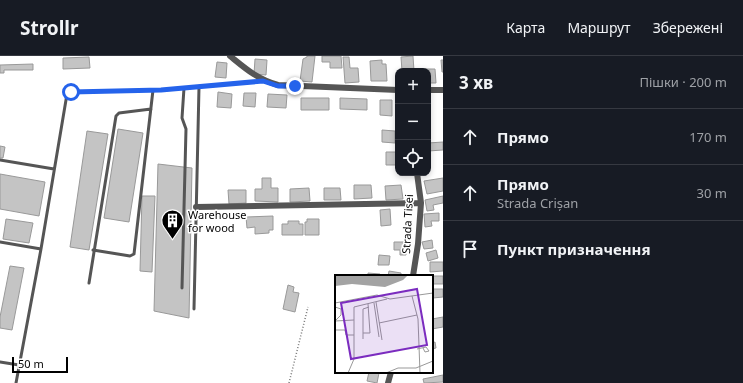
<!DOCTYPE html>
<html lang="uk">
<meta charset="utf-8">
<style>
:root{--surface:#171b24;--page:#20242c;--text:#f1f3f6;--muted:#9ea1a6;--line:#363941}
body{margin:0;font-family:"Noto Sans",sans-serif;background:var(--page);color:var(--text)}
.controls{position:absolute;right:12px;top:12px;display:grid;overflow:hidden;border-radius:8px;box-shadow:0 2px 6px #0003}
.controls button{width:36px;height:36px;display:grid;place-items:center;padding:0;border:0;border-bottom:1px solid var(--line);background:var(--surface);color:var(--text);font:20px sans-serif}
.scale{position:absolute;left:12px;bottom:10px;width:56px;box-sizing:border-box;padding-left:4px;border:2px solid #000;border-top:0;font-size:11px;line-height:14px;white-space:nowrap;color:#000;-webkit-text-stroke:3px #fff;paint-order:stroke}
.stop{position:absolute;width:12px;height:12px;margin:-9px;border:3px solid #2563eb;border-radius:50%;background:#fff}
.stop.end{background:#2563eb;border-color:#fff;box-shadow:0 1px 4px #0008}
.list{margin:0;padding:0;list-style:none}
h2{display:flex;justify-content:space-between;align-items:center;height:52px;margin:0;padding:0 16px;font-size:17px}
h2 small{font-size:13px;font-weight:400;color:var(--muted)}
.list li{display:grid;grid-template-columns:26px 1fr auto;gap:12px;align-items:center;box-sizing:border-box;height:56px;padding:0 16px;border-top:1px solid var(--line)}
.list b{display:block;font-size:15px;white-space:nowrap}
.list p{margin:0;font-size:13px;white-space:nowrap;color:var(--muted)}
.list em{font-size:13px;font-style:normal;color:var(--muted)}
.icon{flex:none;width:22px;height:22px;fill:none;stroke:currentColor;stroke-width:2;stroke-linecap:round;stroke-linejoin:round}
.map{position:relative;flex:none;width:443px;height:327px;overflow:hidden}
header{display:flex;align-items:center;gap:24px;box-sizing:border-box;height:56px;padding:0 20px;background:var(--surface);border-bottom:1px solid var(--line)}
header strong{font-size:19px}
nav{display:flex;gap:22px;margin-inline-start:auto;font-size:14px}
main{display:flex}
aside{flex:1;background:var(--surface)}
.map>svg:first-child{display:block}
.building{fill:#c4c4c4;stroke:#999}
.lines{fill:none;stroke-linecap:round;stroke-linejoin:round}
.path{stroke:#777;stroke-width:1.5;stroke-dasharray:1 2;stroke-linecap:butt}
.lane{stroke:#555;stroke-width:3}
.street{stroke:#555;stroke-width:6}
.route{stroke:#2563eb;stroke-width:5}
.labels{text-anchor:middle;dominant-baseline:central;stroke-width:3;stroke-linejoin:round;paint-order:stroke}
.poi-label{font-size:11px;fill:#000;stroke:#fff;text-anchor:start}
.street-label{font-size:11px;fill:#000;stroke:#fff}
.inset-road{fill:none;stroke:#999;stroke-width:1}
.view{fill:#7b2cbf;fill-opacity:0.15;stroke:#7b2cbf;stroke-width:2}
.inset-edge{fill:none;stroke:#000;stroke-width:2}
</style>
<header>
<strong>Strollr</strong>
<nav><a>Карта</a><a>Маршрут</a><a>Збережені</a></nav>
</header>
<main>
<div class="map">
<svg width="443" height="327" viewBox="0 0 443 327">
<rect width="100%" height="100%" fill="#fff"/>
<path class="building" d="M307,0h8l-3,26 -12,-1 3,-22 4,-2z
M322,0h19l1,12h-12v-6h-8z
M413,0l1,15h-12l-1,-14z
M89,1l1,11 -27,1v-11z
M343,1h6l1,11h8l1,14 -14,1z
M255,3l12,1 -1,15 -12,-1z
M382,4v4h4l1,17h-16l-1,-20z
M441,4h2v12h-1z
M217,6l10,1 -1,15 -11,-1z
M33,8v6h-29v3h-4v-8z
M417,13h18l1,14h-8v-12h-11z
M218,36l14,2 -1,14 -14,-1z
M244,37h12l-1,14 -12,-1z
M268,38l19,1 -1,13 -19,-1z
M301,42h28v12h-28z
M340,42l27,1v11l-27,-1z
M380,44h12v16l-12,-1z
M118,73l25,4 -14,89 -25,-4z
M382,74l13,1v12l-13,-1z
M87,75l21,3 -19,116 -19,-3z
M443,86v8l-15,1v-8z
M0,90l5,1 -2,11h-3z
M386,96h11v13h-11z
M158,108l34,4 -3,150 -35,-7z
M0,118l45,8 -6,34 -39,-7z
M262,122h9v10h7v14l-23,-1v-12h7z
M443,122v13l-16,3 -3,-13z
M354,129h17l1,13 -18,1z
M401,129l2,14 -17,1 -1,-14z
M309,132l1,13 -20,1v-13z
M324,132h16l1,12h-17z
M228,134h18v13l-17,1z
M142,140h13l-3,76 -12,-1z
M443,140v7l-10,2 1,5 -7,1 -2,-11z
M390,153l1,16 -10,1 -1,-16z
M439,157v8h-8l1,5 -7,1 -1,-13z
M273,160v14h-4v3l-14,1v-7l-8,1 -1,-11z
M6,163l27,4 -4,20 -26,-4z
M307,163h12v16h-14v-13h2z
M288,165h11v3h4v11h-21v-11h6z
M432,184l1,8 -9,1 -2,-7z
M394,186h11l1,13h-6v-5h-6z
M436,194l2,8 -10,3 -2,-8z
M379,199l11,1 -1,9h-11z
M430,206h13v9l-13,1z
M10,210l14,2 -12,62 -12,-2v-11z
M389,215l12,2v3h-16h3z
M368,217l12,1 -1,2h-11z
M419,220h24v8h-11v-8z
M288,229l6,2 -1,5 6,1 -4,19 -12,-3z
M432,233h11v8l-10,1v7h-1z
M443,261v10l-11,2v-10z
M435,286l1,6 -4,1v-6z
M369,316l10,1 -2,10 -10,-2z
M443,319v7l-19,1 -1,-4z"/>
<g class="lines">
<path class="path" d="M289,327l19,-76"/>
<path class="lane" d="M0,104l54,9
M0,186l41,7
M93,194l37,6 4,-2 19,-164
M89,227l27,-167 3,-3 32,-4
M182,232l4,-159 -4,-11 2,-30
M194,253l5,-222
M0,306l19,3
M16,327l25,-134 26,-155 4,-2 90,-2 102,-9"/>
<path class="street" d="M230,0c16,13 27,23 48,29l120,5
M428,34h15
M196,151l225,-4
M413,220l5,-32 3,-41 -4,-30
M388,327l3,-11"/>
</g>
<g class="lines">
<path class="route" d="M71,36l90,-2 102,-9 15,5h17"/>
</g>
<defs>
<symbol id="building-pin" viewBox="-11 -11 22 30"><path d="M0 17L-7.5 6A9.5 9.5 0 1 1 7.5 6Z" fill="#000" stroke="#fff"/><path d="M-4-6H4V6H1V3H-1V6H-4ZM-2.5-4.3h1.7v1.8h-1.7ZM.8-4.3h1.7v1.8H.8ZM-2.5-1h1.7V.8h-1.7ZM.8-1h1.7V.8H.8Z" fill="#fff"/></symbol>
</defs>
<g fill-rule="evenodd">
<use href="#building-pin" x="160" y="152" width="25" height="34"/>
</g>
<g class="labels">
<g class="poi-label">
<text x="188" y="158">Warehouse<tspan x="188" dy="13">for wood</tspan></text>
</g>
<g class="street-label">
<text transform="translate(407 168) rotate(-87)">Strada Tisei</text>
</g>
</g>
<g transform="translate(335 219)">
<rect width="98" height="98" fill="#fff"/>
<path d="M0,0h73l-5,5 -18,7 -33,-3 -17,2z" fill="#a3a3a3"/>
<path class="inset-road" d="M77,21l6,23 2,54M41,27l6,38M0,28l42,-8 13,4 43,-6M39,28l5,34M0,32l6,2v6l-6,6M44,48l38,-8M0,55v-9l19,-1M1,55h9l1,5h8M28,58h7l-2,-29M28,64v-30l6,-2M82,74l9,-2 3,4 -4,1 -2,-4M13,98l6,-14v-52l33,-8M51,98l12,-5h18l17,-7"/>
<path class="view" d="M82,14l10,56 -76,14 -10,-56z"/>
<rect width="98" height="98" class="inset-edge"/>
</g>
</svg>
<div class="controls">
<button>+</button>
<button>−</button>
<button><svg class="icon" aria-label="locate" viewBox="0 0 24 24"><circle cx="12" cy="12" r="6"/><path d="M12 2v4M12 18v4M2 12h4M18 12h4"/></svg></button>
</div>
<div class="scale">50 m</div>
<div class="stop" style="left:71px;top:36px"></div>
<div class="stop end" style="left:295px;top:30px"></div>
</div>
<aside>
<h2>3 хв<small>Пішки · 200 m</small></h2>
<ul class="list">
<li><svg class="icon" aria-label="ahead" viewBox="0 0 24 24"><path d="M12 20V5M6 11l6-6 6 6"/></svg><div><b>Прямо</b></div><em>170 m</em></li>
<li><svg class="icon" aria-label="ahead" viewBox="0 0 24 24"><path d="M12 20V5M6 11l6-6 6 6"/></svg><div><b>Прямо</b><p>Strada Crișan</p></div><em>30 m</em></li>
<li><svg class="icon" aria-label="arrive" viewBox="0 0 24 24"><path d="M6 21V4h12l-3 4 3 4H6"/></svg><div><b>Пункт призначення</b></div></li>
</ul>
</aside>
</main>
